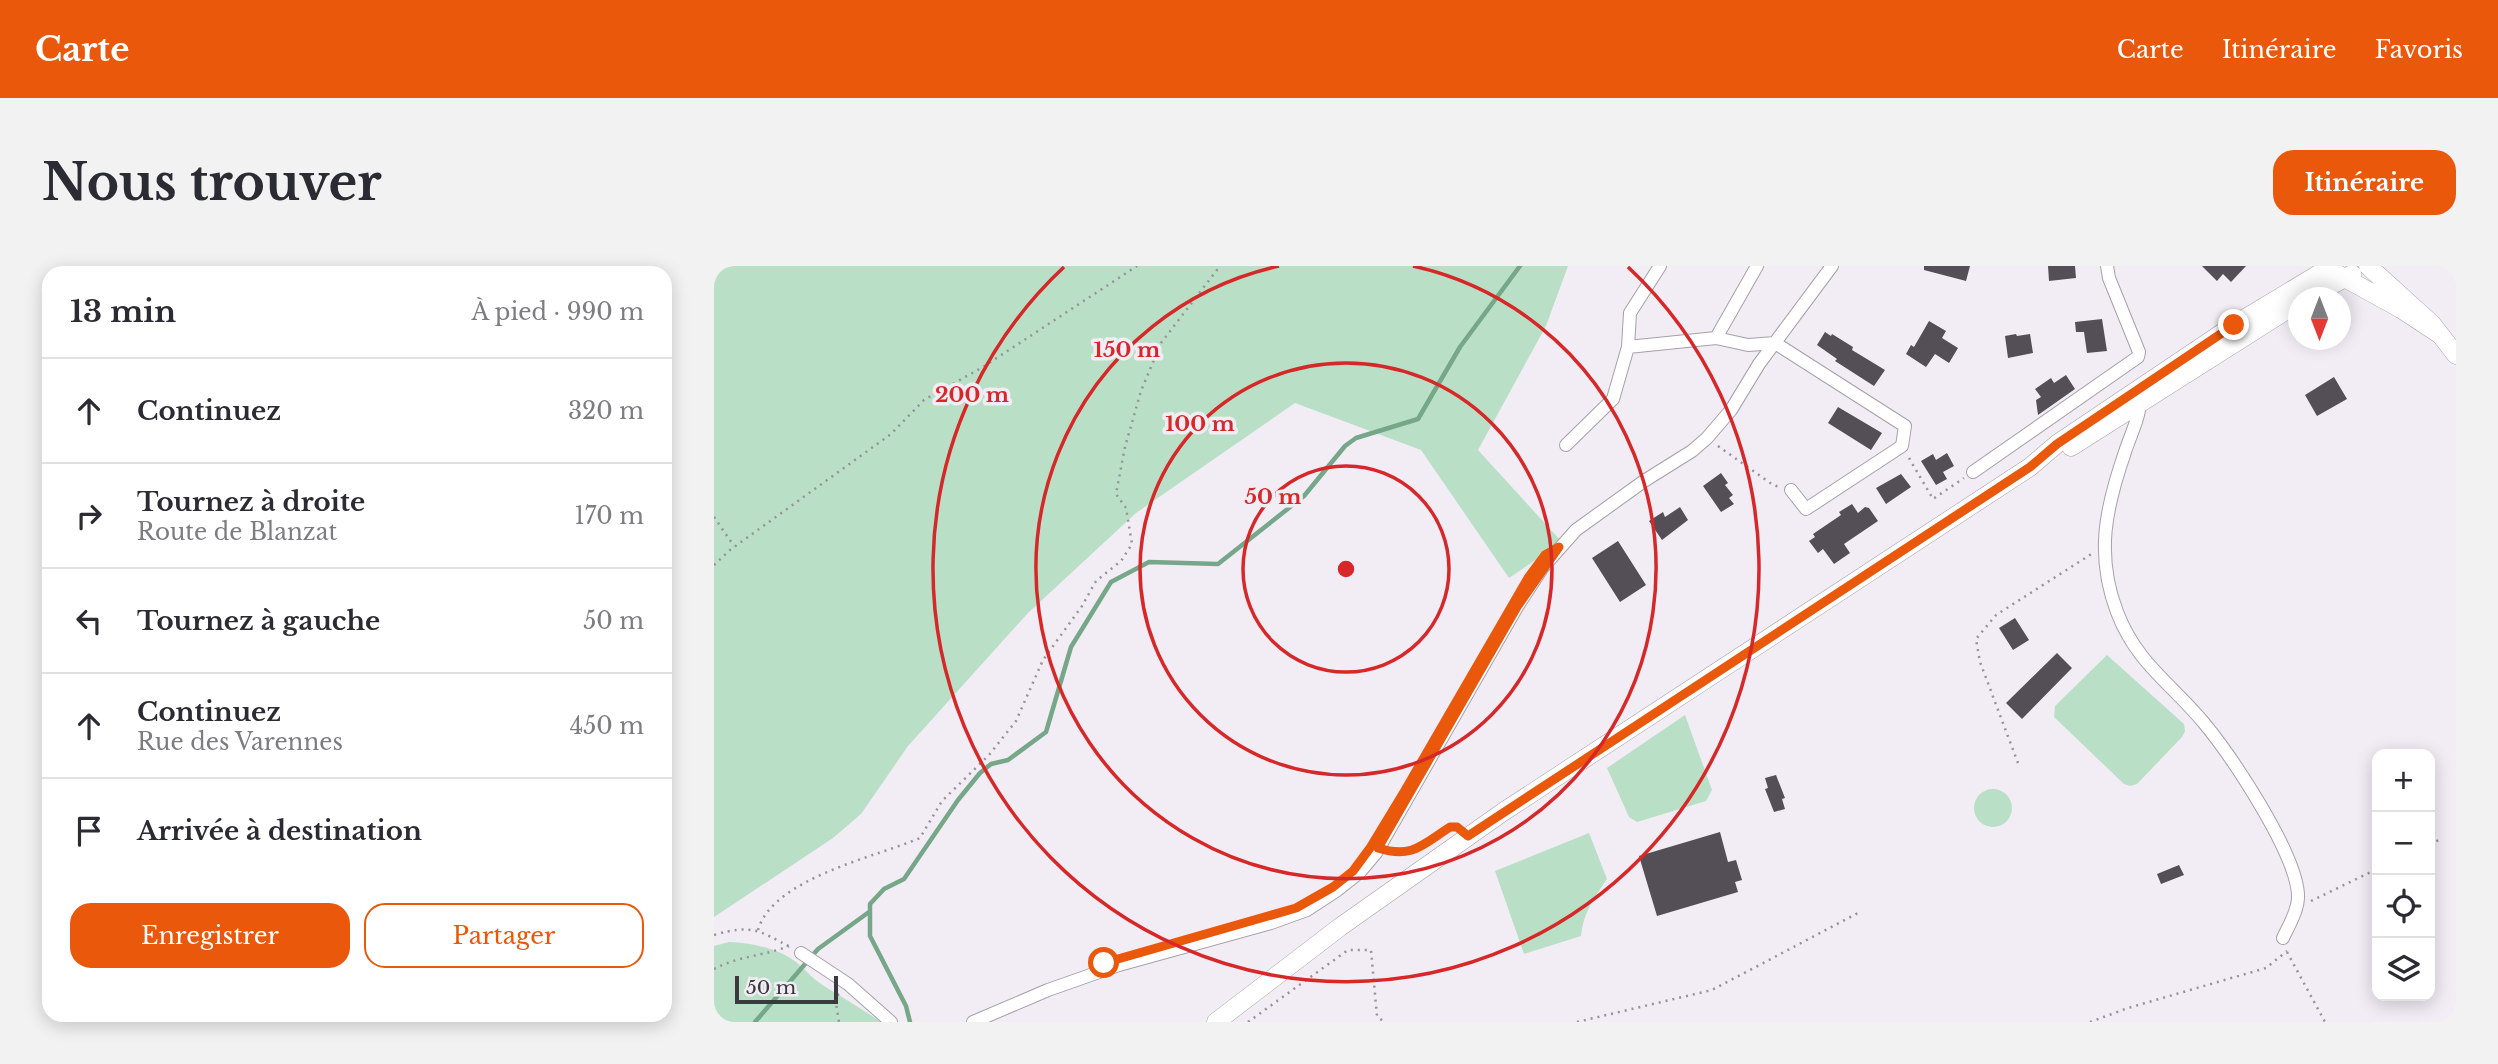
<!DOCTYPE html>
<html lang="fr">
<meta charset="utf-8">
<style>
:root{--surface:#fff;--page:#f2f2f3;--text:#2b2b33;--muted:#7c7c81;--line:#e1e1e2;--accent:#ea580c}
body{margin:0;font-family:"Libre Baskerville",serif;background:var(--page);color:var(--text)}
.controls{position:absolute;right:21px;bottom:21px;display:grid;overflow:hidden;border-radius:14px;box-shadow:0 4px 18px #0003}
.controls button{width:63px;height:63px;display:grid;place-items:center;padding:0;border:0;border-bottom:2px solid var(--line);background:var(--surface);color:var(--text);font:35px sans-serif}
.compass{position:absolute;left:1574px;top:21px;width:63px;height:63px;border-radius:50%;background:var(--surface);box-shadow:0 4px 18px #0003;rotate:180deg}
.scale{position:absolute;left:21px;bottom:18px;width:103px;box-sizing:border-box;padding-left:7px;border:4px solid #3b393d;border-top:0;font-size:19px;line-height:24px;white-space:nowrap;color:#3b393d;-webkit-text-stroke:5px #f2ecf5;paint-order:stroke}
.stop{position:absolute;width:21px;height:21px;margin:-16px;border:5px solid #ea580c;border-radius:50%;background:#fff}
.stop.end{background:#ea580c;border-color:#fff;box-shadow:0 2px 7px #0008}
.list{margin:0;padding:0;list-style:none}
h2{display:flex;justify-content:space-between;align-items:center;height:91px;margin:0;padding:0 28px;font-size:30px}
h2 small{font-size:23px;font-weight:400;color:var(--muted)}
.list li{display:grid;grid-template-columns:46px 1fr auto;gap:21px;align-items:center;box-sizing:border-box;height:105px;padding:0 28px;border-top:2px solid var(--line)}
.list b{display:block;font-size:26px;white-space:nowrap}
.list p{margin:0;font-size:23px;white-space:nowrap;color:var(--muted)}
.list em{font-size:23px;font-style:normal;color:var(--muted)}
.actions{display:flex;gap:14px;padding:21px 28px}
.actions a{flex:1;padding:16px 0;border:2px solid var(--accent);border-radius:21px;text-align:center;font-size:24px;color:var(--accent)}
.actions .main{background:var(--accent);color:#fff}
.icon{flex:none;width:38px;height:38px;fill:none;stroke:currentColor;stroke-width:2;stroke-linecap:round;stroke-linejoin:round}
.map{position:relative;flex:none;width:1742px;height:756px;overflow:hidden;border-radius:21px}
header{display:flex;align-items:center;gap:42px;box-sizing:border-box;height:98px;padding:0 35px;background:var(--accent);color:#fff}
header strong{font-size:33px}
nav{display:flex;gap:38px;margin-inline-start:auto;font-size:24px}
.intro{display:flex;align-items:center;justify-content:space-between;box-sizing:border-box;height:168px;padding:0 42px}
h1{margin:0;font-size:49px}
.button{padding:18px 32px;border-radius:21px;background:var(--accent);color:#fff;font-size:24px;font-weight:700}
main{display:flex;gap:42px;padding:0 42px}
aside{flex:1;background:var(--surface);border-radius:21px;box-shadow:0 4px 18px #0003}
.map>svg:first-child{display:block}
.green{fill:#b9e0c6}
.lines{fill:none;stroke-linecap:round;stroke-linejoin:round}
.stream{stroke:#76a788;stroke-width:4.5}
.building{fill:#544e56}
.street-casing{stroke:#a6a0a8;stroke-width:14}
.secondary-casing{stroke:#a6a0a8;stroke-width:19}
.path{stroke:#969299;stroke-width:2.5;stroke-dasharray:2 5;stroke-linecap:butt}
.street{stroke:#fff;stroke-width:12}
.secondary{stroke:#fff;stroke-width:18}
.route{stroke:#ea580c;stroke-width:9}
.ring{fill:none;stroke:#d62828;stroke-width:3.5}
.centre{fill:#d62828;stroke:#f2ecf5;stroke-width:3.5}
.ring-label{font-size:21px;text-anchor:middle;font-weight:bold;fill:#d62828;stroke:#f2ecf5;stroke-width:7;stroke-linejoin:round;paint-order:stroke}
</style>
<header>
<strong>Carte</strong>
<nav><a>Carte</a><a>Itinéraire</a><a>Favoris</a></nav>
</header>
<div class="intro"><h1>Nous trouver</h1><a class="button">Itinéraire</a></div>
<main>
<aside>
<h2>13 min<small>À pied · 990 m</small></h2>
<ul class="list">
<li><svg class="icon" aria-label="ahead" viewBox="0 0 24 24"><path d="M12 20V5M6 11l6-6 6 6"/></svg><div><b>Continuez</b></div><em>320 m</em></li>
<li><svg class="icon" aria-label="right" viewBox="0 0 24 24"><path d="M7 20v-9h11M14 6l5 5-5 5"/></svg><div><b>Tournez à droite</b><p>Route de Blanzat</p></div><em>170 m</em></li>
<li><svg class="icon" aria-label="left" viewBox="0 0 24 24"><path d="M17 20v-9H6M10 6l-5 5 5 5"/></svg><div><b>Tournez à gauche</b></div><em>50 m</em></li>
<li><svg class="icon" aria-label="ahead" viewBox="0 0 24 24"><path d="M12 20V5M6 11l6-6 6 6"/></svg><div><b>Continuez</b><p>Rue des Varennes</p></div><em>450 m</em></li>
<li><svg class="icon" aria-label="arrive" viewBox="0 0 24 24"><path d="M6 21V4h12l-3 4 3 4H6"/></svg><div><b>Arrivée à destination</b></div></li>
</ul>
<div class="actions"><a class="main">Enregistrer</a><a>Partager</a></div>
</aside>
<div class="map">
<svg width="1742" height="756" viewBox="0 0 1742 756">
<rect width="100%" height="100%" fill="#f2ecf5"/>
<path class="green" d="M0,0h854l-22,60 -68,124 84,92 -53,36 -88,-128 -126,-47 -159,110 -108,100 -120,133 -47,68 -28,24 -119,79z
M1393,389l77,69 1,7 -3,6 -45,47 -7,2 -6,-2 -70,-67 1,-11z
M971,449l27,75 -6,11 -69,21 -8,-5 -22,-49z
M1260 542a19 19 0 1 1 38 0a19 19 0 1 1-38 0Z
M875,567l18,46c-13,19 -24,34 -26,57l-57,18 -29,-83z
M15,676c23,1 48,6 67,20 9,7 16,16 25,22 20,13 40,24 60,38h-167v-76z"/>
<g class="lines">
<path class="stream" d="M41,756l63,-73 51,-37
M196,756l-4,-16 -36,-70v-32l14,-15 20,-10 54,-79 22,-27 11,-9 17,-4 38,-28 25,-85 40,-65 38,-20 69,2 86,-68 41,-50 11,-8 62,-19 42,-72 60,-81"/>
</g>
<path class="building" d="M1210,0h46l-4,15 -42,-11z
M1334,0h27l1,12 -27,3z
M1488,0h44l-15,16 -8,-8 -6,7z
M1388,53l5,32 -20,2 -3,-21h-8l-1,-10z
M1215,55l17,10 -4,7 16,10 -9,15 -14,-9 -9,13 -20,-13 5,-9 3,2z
M1111,66l6,4 1,-2 21,13 -1,3 33,20 -11,16 -39,-25 2,-2 -20,-14z
M1302,68l1,2 13,-2 3,19 -25,5 -3,-22z
M1352,109l9,14 -37,26 -2,-15 5,-3 -6,-8 16,-11 3,5z
M1620,111l13,22 -30,17 -12,-21z
M1124,141l44,26 -11,17 -43,-27z
M1233,187l7,13 -11,6 4,7 -11,6 -15,-24 12,-7 3,6z
M1007,207l7,10 -3,2 8,10 -4,3 5,6 -13,8 -18,-26z
M1187,208l10,13 -25,17 -10,-16z
M1138,238l6,9 7,-6 4,1 9,13 -34,23 6,9 -16,11 -11,-15 -5,4 -9,-12 6,-4 -2,-3 28,-19 -2,-3z
M966,241l8,13 -26,20 -13,-19 14,-9 2,5z
M904,275l28,44 -26,17 -28,-44z
M1301,352l14,22 -16,10 -14,-22z
M1343,387l15,15 -50,51 -16,-16z
M1062,509l9,23 -3,1 3,10 -11,3 -9,-23 3,-1 -3,-10z
M1006,566l8,30 8,-2 6,20 -7,2 3,10 -81,24 -18,-60z
M1465,599l5,10 -23,9 -4,-10z"/>
<g class="lines">
<defs>
<path id="street" d="M946,0l-30,47 -2,34 88,-9 32,7 27,-2 130,83 -3,20 -96,63 -15,-19
M1002,72l41,-72
M1426,135c0,16 -10,35 -15,51 -19,55 -30,102 -8,160 20,52 54,71 87,111 28,34 91,128 94,171 1,15 -9,31 -15,44
M852,179l47,-46 15,-52
M1259,206l165,-115 1,-5 -30,-74 -2,-12
M87,687l47,31 43,38
M259,756l75,-32 71,-25 152,-42 36,-13 29,-19 24,-19 16,-19 141,-246 26,-40 33,-37 68,-49 48,-30 15,-13 24,-28 28,-46 73,-98"/>
<path id="secondary" d="M1609,0l78,43 38,25
M1654,0l64,58 24,31
M1595,32l43,-24
M1357,181l227,-144
M502,756l124,-95 163,-115 527,-345 27,-23 177,-119 98,-59"/>
</defs>
<use href="#street" class="street-casing"/>
<use href="#secondary" class="secondary-casing"/>
<path class="path" d="M1004,180l55,39 7,2
M1195,192l24,41 31,-21
M0,251l20,29
M0,299l16,-15 161,-116 33,-34 59,-33 154,-101
M1304,497l-38,-101 -4,-23 20,-24 97,-62
M1716,578l11,-5
M677,586l17,1 42,-26h4
M1597,635l66,-32
M44,664c15,-52 118,-73 162,-92l22,-37 47,-46 27,-34 27,-61 39,-54 14,-25 25,-20 11,-17 -6,-36 -10,-14 9,-47 16,-56 20,-48 59,-77
M0,669c38,-11 44,-5 78,13
M1573,686l38,70
M0,703c24,-13 50,-13 75,-23
M125,728l-4,3 4,25
M534,756l100,-72h23l6,66 7,6
M863,756l135,-32 146,-77
M1376,756l38,-14 138,-40 21,-17"/>
<use href="#street" class="street"/>
<use href="#secondary" class="secondary"/>
</g>
<g class="lines">
<path class="route" d="M390,697l192,-55 37,-21 20,-16 17,-23 34,-56 124,-214 17,-23 14,-8 -42,60 -139,241c34,11 44,-3 72,-21h7l11,9 562,-369 27,-23 177,-119"/>
</g>
<g class="ring">
<circle cx="632" cy="303" r="103"/>
<circle cx="632" cy="303" r="206"/>
<path d="M699 0A310 310 0 1 1 565 0"/>
<path d="M914 1A413 413 0 1 1 350 1"/>
</g>
<circle cx="632" cy="303" r="10" class="centre"/>
<g class="ring-label">
<text x="413" y="91">150 m</text>
<text x="258" y="136">200 m</text>
<text x="486" y="165">100 m</text>
<text x="559" y="238">50 m</text>
</g>
</svg>
<div class="controls">
<button>+</button>
<button>−</button>
<button><svg class="icon" aria-label="locate" viewBox="0 0 24 24"><circle cx="12" cy="12" r="6"/><path d="M12 2v4M12 18v4M2 12h4M18 12h4"/></svg></button>
<button><svg class="icon" aria-label="layers" viewBox="0 0 24 24"><path d="M12 4l9 5-9 5-9-5zM3 14l9 5 9-5"/></svg></button>
</div>
<svg class="compass" viewBox="-18 -18 36 36"><path d="M0-13l5 13h-10z" fill="#e53935"/><path d="M0 13l5-13h-10z" fill="#7c7c81"/></svg>
<div class="scale">50 m</div>
<div class="stop" style="left:390px;top:697px"></div>
<div class="stop end" style="left:1520px;top:59px"></div>
</div>
</main>
